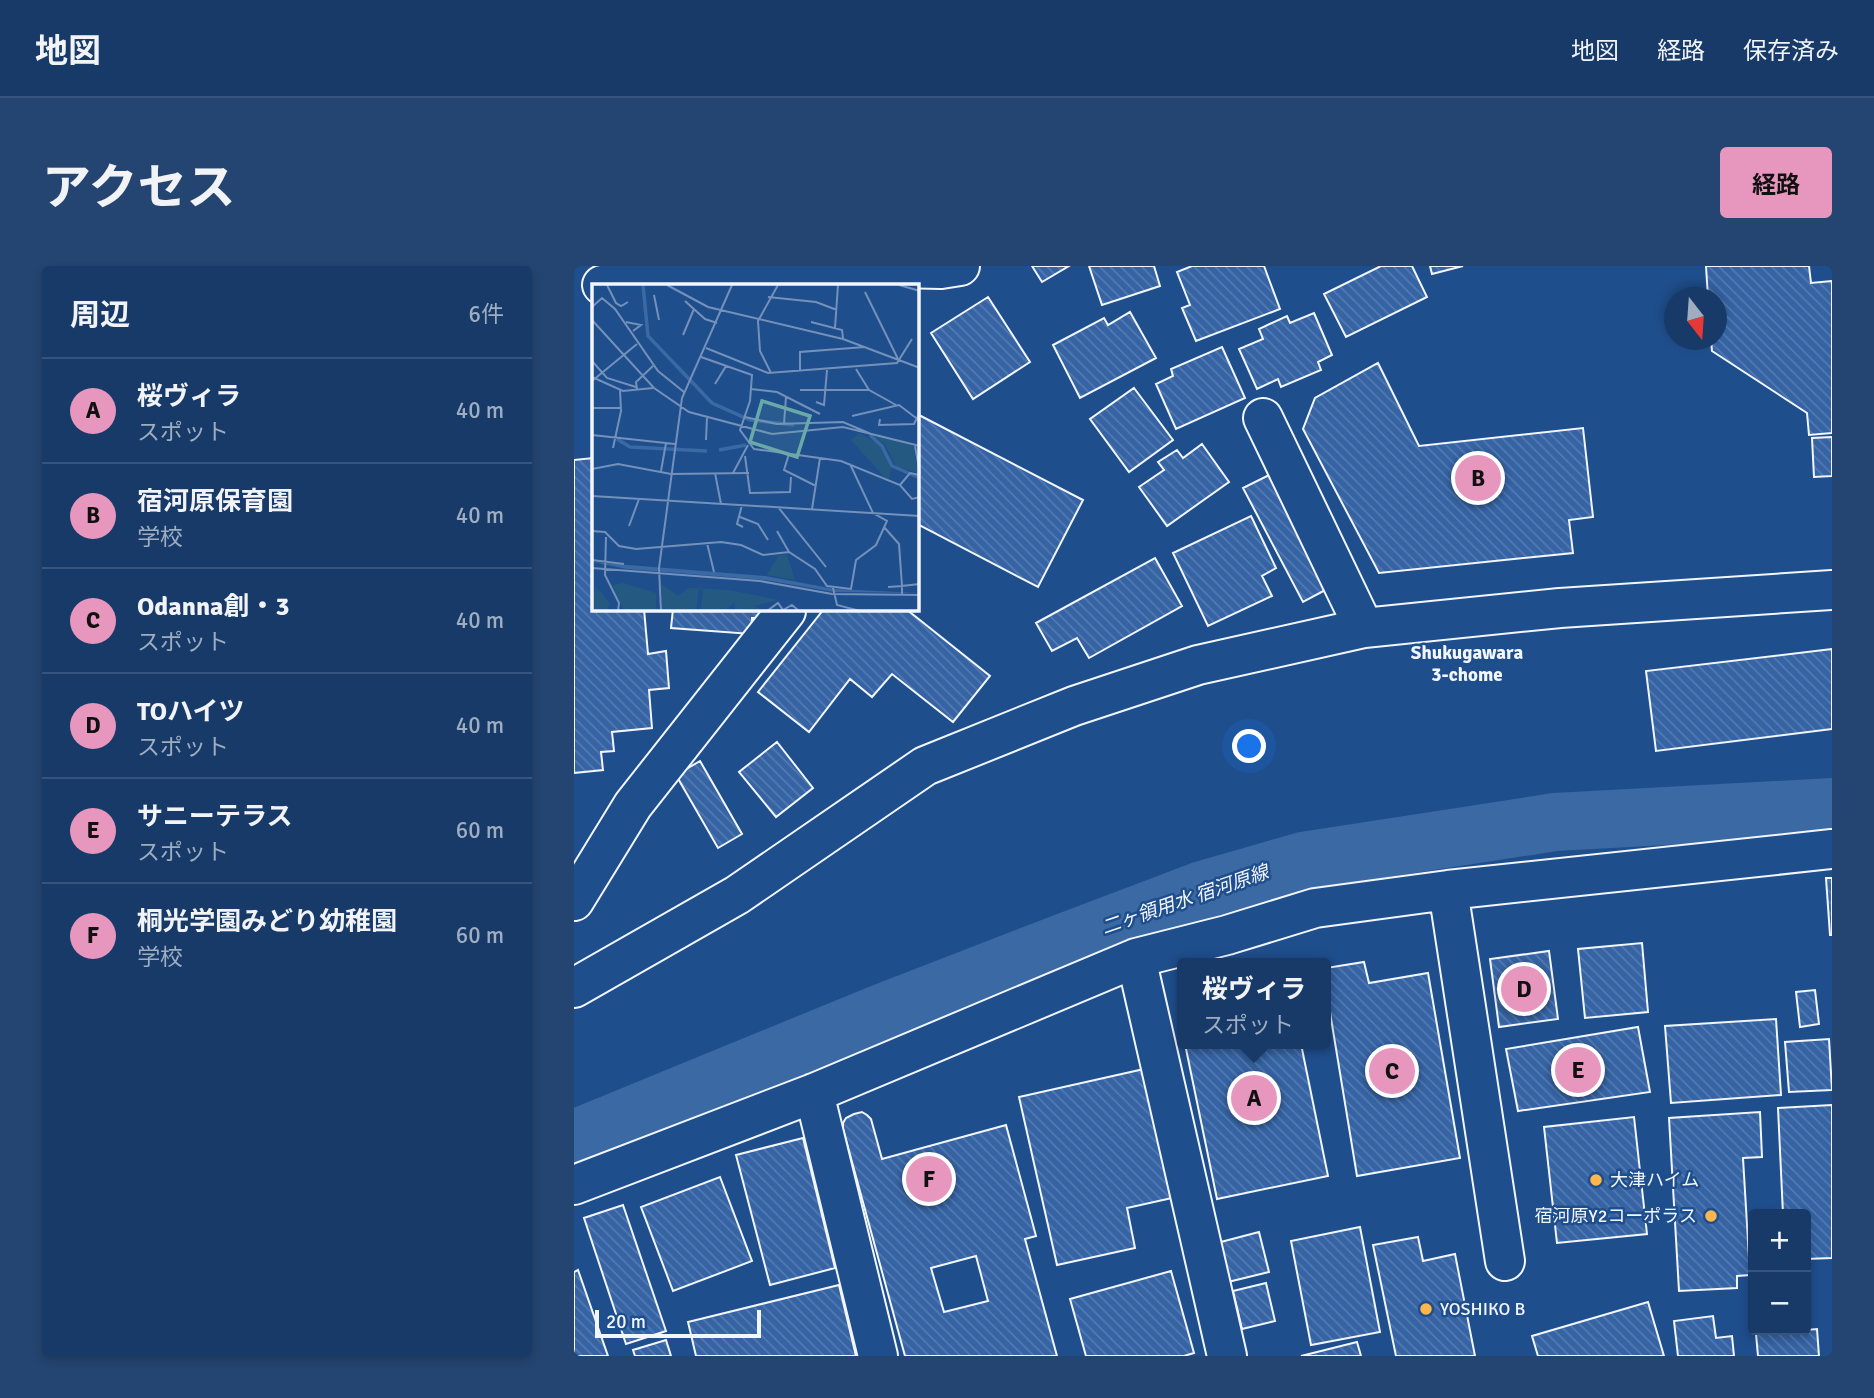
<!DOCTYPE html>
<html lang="ja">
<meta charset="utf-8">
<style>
:root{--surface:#173a69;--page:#244571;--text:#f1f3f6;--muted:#9eadc0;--line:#36547d;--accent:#e797bd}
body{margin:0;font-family:Signika,"Noto Sans JP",sans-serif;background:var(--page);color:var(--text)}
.controls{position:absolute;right:21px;bottom:21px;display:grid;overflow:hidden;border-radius:7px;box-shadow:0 4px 10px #0003}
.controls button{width:63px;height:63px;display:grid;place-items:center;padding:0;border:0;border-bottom:2px solid var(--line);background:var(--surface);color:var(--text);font:35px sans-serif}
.compass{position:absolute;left:1090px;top:21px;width:63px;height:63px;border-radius:50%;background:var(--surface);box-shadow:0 4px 10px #0003;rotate:163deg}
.scale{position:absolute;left:21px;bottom:18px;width:166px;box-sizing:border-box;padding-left:7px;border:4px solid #f2f6ff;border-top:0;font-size:19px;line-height:24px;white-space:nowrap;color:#f2f6ff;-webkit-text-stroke:5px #1f4e8c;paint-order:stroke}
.you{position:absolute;left:676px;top:481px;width:24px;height:24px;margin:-18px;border:5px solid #fff;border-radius:50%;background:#1a73e8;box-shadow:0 0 0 10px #1a73e833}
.badge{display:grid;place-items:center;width:46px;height:46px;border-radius:50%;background:var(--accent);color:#111;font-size:23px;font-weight:700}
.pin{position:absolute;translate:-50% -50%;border:4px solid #fff;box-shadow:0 2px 7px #0006}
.popup{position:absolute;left:603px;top:692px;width:154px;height:91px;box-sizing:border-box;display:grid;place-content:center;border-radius:7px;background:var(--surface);filter:drop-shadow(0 2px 5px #0005);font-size:23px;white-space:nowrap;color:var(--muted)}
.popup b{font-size:26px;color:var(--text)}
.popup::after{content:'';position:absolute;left:50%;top:100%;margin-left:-14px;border:14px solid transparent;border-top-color:var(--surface)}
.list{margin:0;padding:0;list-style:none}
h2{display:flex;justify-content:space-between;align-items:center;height:91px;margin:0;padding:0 28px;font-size:30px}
h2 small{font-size:23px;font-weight:400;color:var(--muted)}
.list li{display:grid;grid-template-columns:46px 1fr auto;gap:21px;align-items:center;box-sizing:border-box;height:105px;padding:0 28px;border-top:2px solid var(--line)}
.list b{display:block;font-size:26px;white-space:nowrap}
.list p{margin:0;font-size:23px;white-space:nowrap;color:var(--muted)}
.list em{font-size:23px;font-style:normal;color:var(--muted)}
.map{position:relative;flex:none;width:1258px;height:1090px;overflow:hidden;border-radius:7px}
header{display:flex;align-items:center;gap:42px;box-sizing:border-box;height:98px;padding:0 35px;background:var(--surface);border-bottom:2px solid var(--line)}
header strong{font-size:33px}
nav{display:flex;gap:38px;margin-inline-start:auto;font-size:24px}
.intro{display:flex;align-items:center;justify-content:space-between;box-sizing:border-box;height:168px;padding:0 42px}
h1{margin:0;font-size:49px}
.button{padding:18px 32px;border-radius:7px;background:var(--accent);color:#111;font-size:24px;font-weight:700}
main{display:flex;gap:42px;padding:0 42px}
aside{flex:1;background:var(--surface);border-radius:7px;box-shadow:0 4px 10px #0003}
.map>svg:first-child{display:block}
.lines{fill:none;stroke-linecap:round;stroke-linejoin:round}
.canal{stroke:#3b69a3;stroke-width:58}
.building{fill:url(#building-back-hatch);stroke:#f2f6ff;stroke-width:2;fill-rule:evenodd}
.minor-casing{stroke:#f2f6ff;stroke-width:42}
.minor{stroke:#1f4e8c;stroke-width:38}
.poi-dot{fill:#ffb74d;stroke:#1f4e8c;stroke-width:2.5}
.labels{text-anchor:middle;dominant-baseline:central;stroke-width:5;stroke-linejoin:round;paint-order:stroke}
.poi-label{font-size:18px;fill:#f2f6ff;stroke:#1f4e8c;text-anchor:start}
.neighbourhood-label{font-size:19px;font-weight:bold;fill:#f2f6ff;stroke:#1f4e8c}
.water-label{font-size:19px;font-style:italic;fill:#f2f6ff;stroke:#1f4e8c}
.inset-river{fill:none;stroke:#3b69a3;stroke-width:3.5}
.inset-road{fill:none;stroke:#7391ba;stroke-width:2}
.view{fill:#6aa9a8;fill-opacity:0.15;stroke:#6aa9a8;stroke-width:3.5}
.inset-edge{fill:none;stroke:#f2f6ff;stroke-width:3.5}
</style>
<header>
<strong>地図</strong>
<nav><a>地図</a><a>経路</a><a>保存済み</a></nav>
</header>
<div class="intro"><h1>アクセス</h1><a class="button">経路</a></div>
<main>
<aside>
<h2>周辺<small>6件</small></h2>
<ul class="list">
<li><span class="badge">A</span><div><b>桜ヴィラ</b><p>スポット</p></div><em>40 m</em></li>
<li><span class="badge">B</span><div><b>宿河原保育園</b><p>学校</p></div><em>40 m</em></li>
<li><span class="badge">C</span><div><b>Odanna創・3</b><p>スポット</p></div><em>40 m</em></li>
<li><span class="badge">D</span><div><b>TOハイツ</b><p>スポット</p></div><em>40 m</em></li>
<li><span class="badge">E</span><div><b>サニーテラス</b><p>スポット</p></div><em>60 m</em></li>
<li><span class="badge">F</span><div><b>桐光学園みどり幼稚園</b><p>学校</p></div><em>60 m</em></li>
</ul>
</aside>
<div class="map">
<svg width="1258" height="1090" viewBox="0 0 1258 1090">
<defs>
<pattern id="building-back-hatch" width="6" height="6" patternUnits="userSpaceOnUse" patternTransform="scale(1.75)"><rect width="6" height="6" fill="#3563a3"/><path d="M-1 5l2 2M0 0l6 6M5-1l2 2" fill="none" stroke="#537ab1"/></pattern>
</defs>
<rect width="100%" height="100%" fill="#1f4e8c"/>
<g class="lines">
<path class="canal" d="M0,873l310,-127 181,-70 137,-52 101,-29 252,-39 277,-15"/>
</g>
<path class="building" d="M458,0h37l-27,16z
M515,0h65l6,20 -58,19z
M618,0h72l16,43 -84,32 -14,-33 8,-3 -13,-33z
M807,0h31l15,31 -81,40 -22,-43z
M856,0h33l-31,8z
M1132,0h103l2,17 21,-2v152l-23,2 -2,-22 -95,-62 -1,-11h5v-42h-8z
M414,31l42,65 -57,37 -42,-66z
M556,46l26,46 -76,40 -27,-53 51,-27 4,7z
M740,47l18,42 -14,7 3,8 -40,17 -3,-8 -21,10 -18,-40 24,-10 -4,-10 28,-13 3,7z
M648,81l23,51 -69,31 -20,-45 17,-8 -2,-7z
M804,97l41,83 164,-18 10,89 -24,3 4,33 -194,20 -76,-144 12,-31z
M560,122l39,52 -44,32 -39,-53z
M343,148l166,86 -45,87 -121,-63z
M1258,171v39l-18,1 -2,-39z
M628,178l27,38 -62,44 -28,-39 25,-17 -6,-8 19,-12 6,8z
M19,192v151h51l4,45 18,-3 3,37 -20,2 3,38 -40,4 2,19 -13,1 2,18 -29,3v-313z
M697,208l60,113 -28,15 -60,-114z
M677,250l25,52 -14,8 10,20 -64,30 -35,-73z
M581,292l27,48 -93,52 -12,-20 -25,13 -16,-28z
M99,343h92l-1,9h-12l-1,16 -80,-6z
M250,343h82l84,67 -37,46 -61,-48 -20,23 -22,-18 -41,53 -51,-40z
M1258,383v80l-176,22 -10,-80z
M203,476l36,46 -37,29 -37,-45z
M126,495l42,73 -24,14 -42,-73z
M1252,612h6v57h-2z
M1068,677l6,69 -63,6 -7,-69z
M975,685l9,68 -59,8 -9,-68z
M790,696l5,21 59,-10 32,185 -103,18 -31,-188v-20z
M1241,724l4,34 -19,3 -4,-35z
M1202,753l5,76 -110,8 -6,-77z
M1064,761l12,65 -132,19 -12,-62z
M1255,773l3,51 -43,2 -4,-50z
M611,778h116l27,132 -111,23z
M570,803l28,129 -45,10 8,40 -78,17 -38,-168z
M1258,839v153l-26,1v-45h-23l-5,-106z
M288,846l5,3 4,4 11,40 124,-34 30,111 -11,3 32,117h-152l-62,-227v-6l3,-5 8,-4zM402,990l12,45 -44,11 -13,-44z
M1186,846l2,45 -19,1 7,117 -13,1v12l-58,3 -10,-173z
M1060,851l13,117 -90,9 -13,-116z
M229,872l32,130 -65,17 -34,-130z
M146,911l32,84 -79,30 -32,-84z
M49,939l43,126 -40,13 -42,-126z
M786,961l20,105 -69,13 -20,-104z
M685,966l10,40 -41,10 -11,-39z
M844,971l5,24 32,-7 20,102h-79l-23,-111z
M4,1004l30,86h-34v-84z
M597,1005l23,82 -10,3h-98l-16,-57z
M692,1017l9,38 -33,8 -9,-38z
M265,1019l17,71h-160l-8,-34z
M1074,1036l16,54h-126l-6,-20z
M1139,1050l3,22 16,-2 2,20h-56l-4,-35z
M1243,1063l2,27h-61l-2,-22z
M92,1074l5,16h-36l-2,-6z
M783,1076l4,14h-60z"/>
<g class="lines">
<defs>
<path id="minor" d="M235,0l132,3 19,-3
M28,19l199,-19
M689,152l101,210
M874,624l57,371
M0,635l59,-96 153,-194v-2
M562,692l91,398
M0,722l163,-93 188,-129 149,-60 124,-41 166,-37 196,-20 272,-18
M240,827l64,263
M0,919l240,-92 322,-135 91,-23 88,-27 133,-18 384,-41"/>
</defs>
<use href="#minor" class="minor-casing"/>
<use href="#minor" class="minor"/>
</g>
<g class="poi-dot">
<circle cx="1022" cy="914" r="7"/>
<circle cx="1137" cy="950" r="7"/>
<circle cx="852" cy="1043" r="7"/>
</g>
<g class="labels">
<g class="poi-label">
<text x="1036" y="914">大津ハイム</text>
<text x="1123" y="950" text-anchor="end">宿河原Y2コーポラス</text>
<text x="866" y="1043">YOSHIKO B</text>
</g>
<g class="neighbourhood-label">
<text x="893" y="387">Shukugawara<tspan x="893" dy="22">3-chome</tspan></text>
</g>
<g class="water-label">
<text transform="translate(611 634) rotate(-19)">二ヶ領用水 宿河原線</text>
</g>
</g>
<g transform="translate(18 18)">
<rect width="327" height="327" fill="#1f4e8c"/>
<path d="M31,299l33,10v18h-32l-12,-26zM69,300l17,12 10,-8 42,2 48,10 -24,6 10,5h-28l-2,-9 -9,9h-24l2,-21 -4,-1 -3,22h-34zM3,302l15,17 -3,8h-15z" fill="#245a82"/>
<path d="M187,271h8l8,25 -28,-5z" fill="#245a82"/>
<path d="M267,149l22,12 11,22 -4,14 -37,-41zM288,150l33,12 5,27 -22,-7 -12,-23 -11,-8z" fill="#245a82"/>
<path d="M0,278l173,14 70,13 84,4 -85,-1 -69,-12 -138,-11z" fill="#3b69a3"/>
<path class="inset-river" d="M51,1l5,51 64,67 38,17 44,5M278,151l12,11 10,20 28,12M25,155l13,8 77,4M127,166l27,-5"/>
<path class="inset-road" d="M15,1l9,18 5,3 7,-4M75,1l41,22 135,32 77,29M307,1l21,6M273,8l33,67M62,11l5,25M176,13l48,5 21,8M93,17l20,18 12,4M0,23l10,-9 13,11 43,62 26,21M0,36l62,68 35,24 83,22 71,-7 77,19M34,38l15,3 -8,6M219,38l31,8 1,8M243,44l3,-43M91,51l11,-26M114,64l62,25 129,-10 15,-24M109,73l51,18 -2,26 -10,29 14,19 87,12 59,24 12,14 8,-2M0,77l15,17 29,9M264,85l13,21M208,86v-18l65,-5M179,89l-11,-22 -2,-30 20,-36M0,93l31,14 30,-3M0,97l45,-37M123,100l11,-18M45,105l-1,-7 17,-16M159,105l26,3 43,22M208,106h69l27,15M224,118l8,3 3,-35M0,124h29M260,132l47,-11 21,16M153,133l32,7 66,-2 28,12M288,135l-1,6 35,-1 6,-12M192,140l2,-27M0,151l83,9M114,156l1,-23M323,162l5,28M21,164l8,-37 -1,-21M197,170l-5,16 32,16M153,172l5,37 40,-1 1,-15M0,185l26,-5 53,10 78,-1M69,187l5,-28M123,189l6,31M141,189l15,-28M308,201l10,-12 10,2M0,212l328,20M150,221l-5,19 6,3M186,223l48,60M220,225l8,-51M148,233l18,7 10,16M37,242l10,-27M292,243l15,17 3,42 -14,1M0,247l13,1 14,14 17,3 85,-7 20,3 22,10 26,-3 26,17 12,17 24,3 5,-29 20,-15 11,-24 -14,-8 -23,-49M185,247l12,21M14,253l-1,38 14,28 -1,8M115,259l7,29M0,276l32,4M0,284l168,13 72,13 88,1M241,304l4,17 23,6M310,310v-8l18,-2M69,327l-2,-43 23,-170 50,-113M175,327l11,-8 5,7 9,-5 7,6"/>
<path class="view" d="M170,117l48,15 -13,41 -47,-15z"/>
<rect width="327" height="327" class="inset-edge"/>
</g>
</svg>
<div class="controls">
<button>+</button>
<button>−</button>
</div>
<svg class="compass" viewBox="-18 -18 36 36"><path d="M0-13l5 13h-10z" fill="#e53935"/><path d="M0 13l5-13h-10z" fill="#9eadc0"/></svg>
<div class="scale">20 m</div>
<div class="you"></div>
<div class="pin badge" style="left:680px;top:832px">A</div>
<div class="popup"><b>桜ヴィラ</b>スポット</div>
<div class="pin badge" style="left:904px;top:212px">B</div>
<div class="pin badge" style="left:818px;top:805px">C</div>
<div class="pin badge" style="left:950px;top:723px">D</div>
<div class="pin badge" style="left:1004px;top:804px">E</div>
<div class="pin badge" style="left:355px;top:913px">F</div>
</div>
</main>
